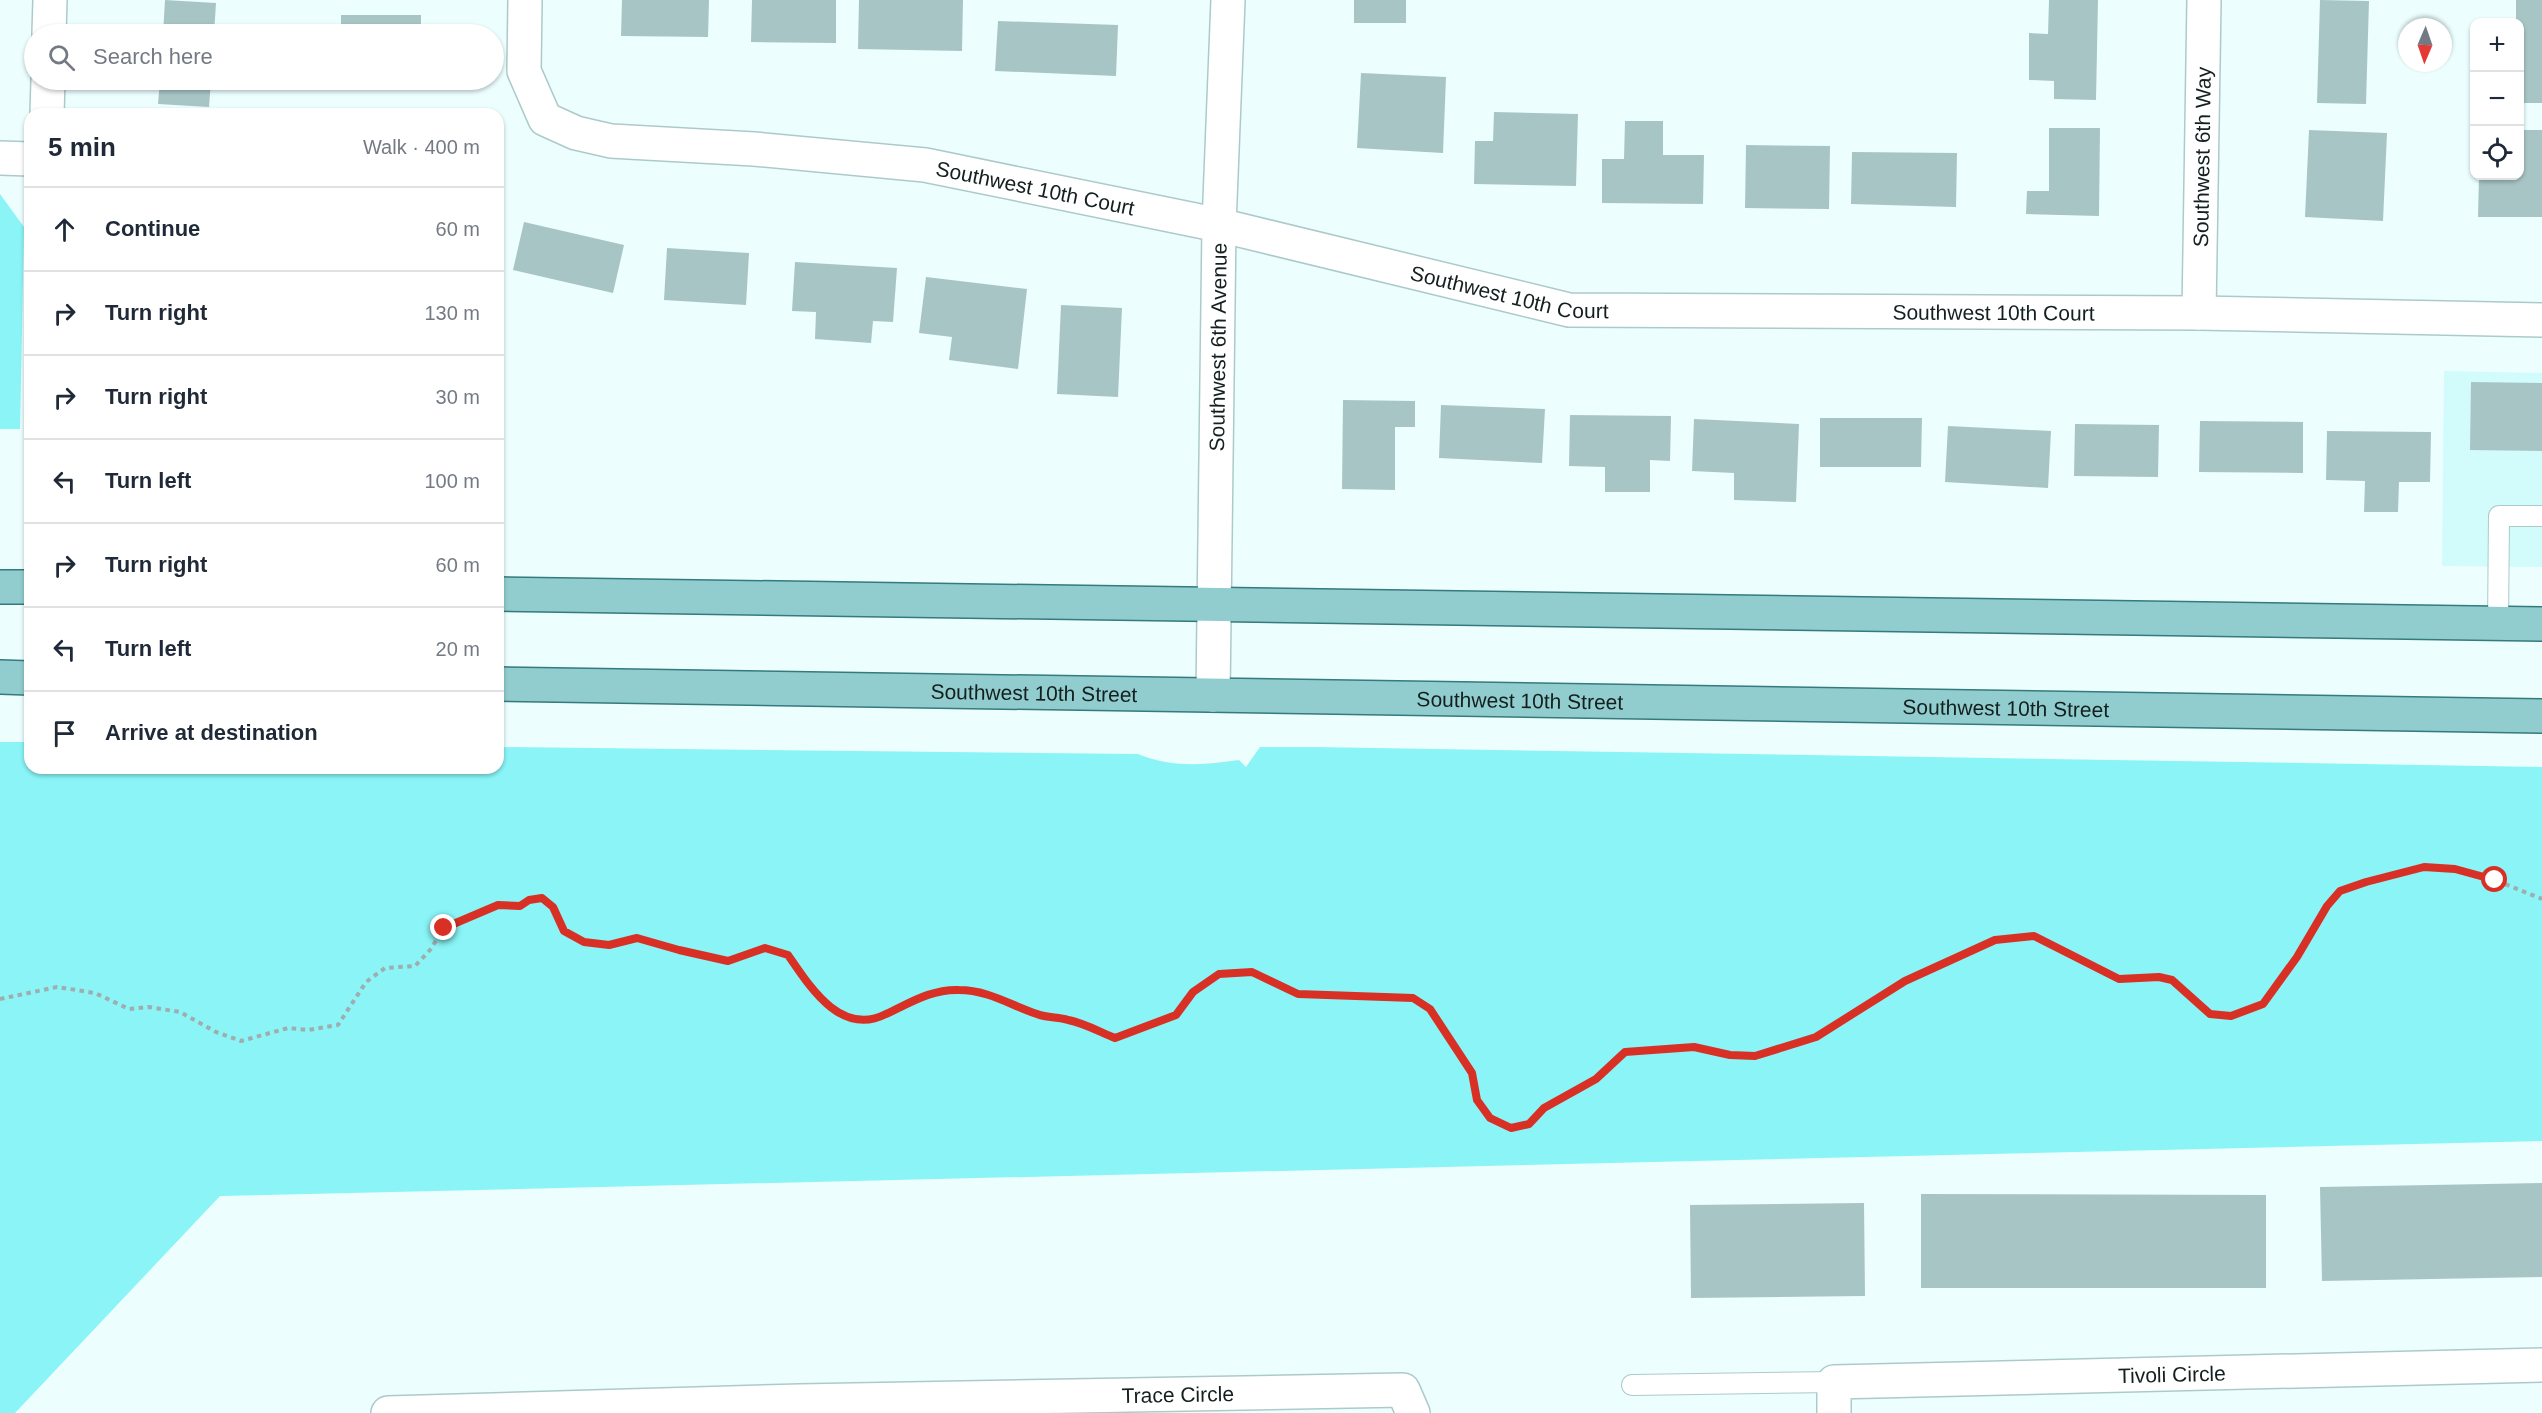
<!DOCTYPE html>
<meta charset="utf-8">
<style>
:root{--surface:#fff;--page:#f6f6f7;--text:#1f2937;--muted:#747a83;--line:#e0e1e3}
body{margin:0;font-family:Helvetica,sans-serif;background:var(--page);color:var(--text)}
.controls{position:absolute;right:18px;top:18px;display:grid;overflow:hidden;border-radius:12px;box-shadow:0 2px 4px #0004}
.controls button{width:54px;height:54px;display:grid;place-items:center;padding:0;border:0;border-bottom:2px solid var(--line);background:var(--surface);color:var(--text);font:30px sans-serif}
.compass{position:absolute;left:2398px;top:18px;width:54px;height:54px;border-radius:50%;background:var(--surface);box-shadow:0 2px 4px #0004;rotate:182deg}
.stop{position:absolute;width:18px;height:18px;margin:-14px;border:4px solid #d93025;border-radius:50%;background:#fff}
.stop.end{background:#d93025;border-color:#fff;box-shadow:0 2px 6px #0008}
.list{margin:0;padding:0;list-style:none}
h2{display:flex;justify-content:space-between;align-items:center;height:78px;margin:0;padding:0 24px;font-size:26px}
h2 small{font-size:20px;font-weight:400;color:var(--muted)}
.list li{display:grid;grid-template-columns:39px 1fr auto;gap:18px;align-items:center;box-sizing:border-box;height:84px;padding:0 24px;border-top:2px solid var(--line)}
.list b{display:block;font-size:22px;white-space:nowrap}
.list em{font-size:20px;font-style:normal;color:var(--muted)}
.icon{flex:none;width:33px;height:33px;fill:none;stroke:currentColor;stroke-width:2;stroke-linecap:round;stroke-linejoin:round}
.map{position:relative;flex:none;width:2542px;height:1413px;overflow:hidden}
.search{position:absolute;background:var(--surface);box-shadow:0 2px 4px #0004;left:24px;top:24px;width:480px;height:66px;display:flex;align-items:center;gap:15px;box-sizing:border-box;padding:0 21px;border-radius:33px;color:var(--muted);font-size:22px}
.panel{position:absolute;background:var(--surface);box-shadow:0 2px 4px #0004;left:24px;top:108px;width:480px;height:666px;border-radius:18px}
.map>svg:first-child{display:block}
.built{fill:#d2fbfc}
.green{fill:#8af4f7}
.building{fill:#a8c5c6}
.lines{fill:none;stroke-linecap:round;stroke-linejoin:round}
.lane-casing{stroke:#adcacb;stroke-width:22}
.street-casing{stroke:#adcacb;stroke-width:36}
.primary-casing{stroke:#357a7c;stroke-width:36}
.path{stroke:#9eadad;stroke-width:4;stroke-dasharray:4.5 4.5;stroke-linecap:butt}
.lane{stroke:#fff;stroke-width:20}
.street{stroke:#fff;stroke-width:33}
.primary{stroke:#91cdce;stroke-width:33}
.route{stroke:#d93025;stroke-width:8}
.labels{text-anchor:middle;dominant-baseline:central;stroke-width:6;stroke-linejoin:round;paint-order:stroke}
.street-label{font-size:21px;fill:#141f1f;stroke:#fff}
</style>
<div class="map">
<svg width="2542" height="1413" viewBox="0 0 2542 1413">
<rect width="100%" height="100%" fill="#ecfefe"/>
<path class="built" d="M2444,371l98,2v194l-100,-1z"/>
<path class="green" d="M0,194l24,33 -4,202h-20z
M0,742h30v26h468v-21l640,7c34,14 66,11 101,6l7,7 14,-20h54l1228,20v374l-2322,55 -205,217h-15z"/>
<path class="building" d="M165,0l51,3 -2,31h-51z
M622,0h87l-1,37 -87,-1z
M752,0h84v43l-85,-1z
M859,0h104l-1,51 -104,-2z
M1354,0h52v23h-52z
M2049,0h49l-2,100 -42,-1v-18l-25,-1v-47l19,1z
M2320,0l49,1 -3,103 -49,-1z
M2516,0h26v103h-22v-81h-4z
M341,15h80v19h-80z
M998,21l120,4 -2,51 -121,-5z
M1361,73l85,4 -3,76 -86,-5z
M160,80h51l-2,27 -51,-3z
M368,80h53v9h-53z
M1494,112l84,2 -2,72 -102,-2 1,-43h18z
M1625,121h38v34h41l-1,49 -101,-1v-44h22z
M2049,128h51l-1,88 -73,-2 1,-23h22z
M2309,130l78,3 -4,88 -78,-4z
M2520,130h22v87h-64l1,-41h41z
M1746,145l84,1 -1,63 -84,-1z
M1852,152l105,1 -1,54 -105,-3z
M524,222l100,23 -11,48 -100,-23z
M667,248l82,5 -3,52 -82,-5z
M795,262l102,6 -4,54 -20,-1 -2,22 -56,-4 1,-27 -24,-1z
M926,277l101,12 -9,80 -69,-9 3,-23 -33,-4z
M1061,305l61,3 -4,89 -61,-3z
M2471,382l71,1v68l-72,-1z
M1343,400l72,1v26h-20v63l-53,-1z
M1441,405l104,4 -3,54 -103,-5z
M1570,415l101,1 -1,45 -20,-1v32h-45v-25l-36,-1z
M1820,418h102l-1,49h-101z
M1694,419l105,5 -3,78 -62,-2v-27l-42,-2z
M2200,421l103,1v51l-104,-1z
M2075,424l84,1 -1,52 -84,-1z
M1948,426l103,5 -3,57 -103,-6z
M2327,431l104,1 -1,50h-31l-1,30h-34l1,-31 -39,-1z
M2542,1183v94l-220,4 -2,-94z
M1921,1194l345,1v93h-345z
M1864,1203l1,93 -174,2 -1,-93z"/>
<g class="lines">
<defs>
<path id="lane" d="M2498,624l1,-108h43
M1632,1385l202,-3"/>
<g id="street">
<path id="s1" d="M525,0l-1,71 21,48 31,14 35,8 143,8 171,16 294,60 350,85 630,3 343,7"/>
<path d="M49,34l1,-34"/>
<path d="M47,114l1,-34"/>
<path d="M0,158l30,1"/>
<path id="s2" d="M2199,313l5,-313"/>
<path id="s3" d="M1213,695l6,-470 9,-225"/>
<path id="s4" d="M388,1413l412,-12 603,-11 10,23"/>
<path id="s5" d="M1834,1413v-31l708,-17"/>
</g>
<g id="primary">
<path d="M0,587h30"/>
<path d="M498,594l2044,30"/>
<path d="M0,677l30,1"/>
<path id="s6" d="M498,684l2044,32"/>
</g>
</defs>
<use href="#lane" class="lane-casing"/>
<use href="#street" class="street-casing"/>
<use href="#primary" class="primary-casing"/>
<path class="path" d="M0,999l57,-12 38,6 34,16 20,-2 31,5 36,20 25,9 47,-13 20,2 30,-5 28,-43 19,-14 30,-2 15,-16 14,-22 54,-23 22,1 9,-6 13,-2 11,9 11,24 20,11 25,3 28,-7 42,12 49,11 37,-13 23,7c22,32 53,82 98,59 24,-11 45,-25 73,-24 29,0 51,15 78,24 10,4 21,3 31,6 16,4 32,12 47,18l61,-23 17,-23 26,-18 33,-2 46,22 115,4 17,11 41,64 6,27 13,18 21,10 18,-4 15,-16 52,-29 29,-27 69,-5 36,8 25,1 61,-19 89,-56 90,-41 39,-4 85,43 40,-2 13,2 38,35 21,2 32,-12 34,-47 30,-51 13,-15 26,-9 58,-15 31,2 40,11 47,19"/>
<use href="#lane" class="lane"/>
<use href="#street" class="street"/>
<use href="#primary" class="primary"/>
</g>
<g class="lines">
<path class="route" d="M444,928l54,-23 22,1 9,-6 13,-2 11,9 11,24 20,11 25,3 28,-7 42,12 49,11 37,-13 23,7c22,32 53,82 98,59 24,-11 45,-25 73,-24 29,0 51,15 78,24 10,4 21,3 31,6 16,3 32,12 47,18l61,-23 17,-23 26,-18 33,-2 46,22 115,4 17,11 42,64 5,27 13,18 21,10 18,-4 15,-16 52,-29 29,-27 69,-5 36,8 25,1 61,-19 89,-56 90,-41 39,-4 85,43 40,-2 13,3 38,34 21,2 32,-12 34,-47 30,-51 13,-15 26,-9 58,-15 31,2 40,11"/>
</g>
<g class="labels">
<g class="street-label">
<text stroke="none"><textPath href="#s2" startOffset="156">Southwest 6th Way</textPath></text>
<text stroke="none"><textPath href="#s1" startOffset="621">Southwest 10th Court</textPath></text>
<text stroke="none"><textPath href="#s1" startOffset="1107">Southwest 10th Court</textPath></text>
<text stroke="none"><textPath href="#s1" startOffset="1593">Southwest 10th Court</textPath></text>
<text stroke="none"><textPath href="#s3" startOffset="348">Southwest 6th Avenue</textPath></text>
<text stroke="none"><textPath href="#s6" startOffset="536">Southwest 10th Street</textPath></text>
<text stroke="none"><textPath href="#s6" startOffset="1022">Southwest 10th Street</textPath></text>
<text stroke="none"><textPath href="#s6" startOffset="1508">Southwest 10th Street</textPath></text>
<text stroke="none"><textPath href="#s5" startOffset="369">Tivoli Circle</textPath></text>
<text stroke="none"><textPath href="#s4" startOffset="790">Trace Circle</textPath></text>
</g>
</g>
</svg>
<div class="controls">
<button>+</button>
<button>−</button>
<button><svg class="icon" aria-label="locate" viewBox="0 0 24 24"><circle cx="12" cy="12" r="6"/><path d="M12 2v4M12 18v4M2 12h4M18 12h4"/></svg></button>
</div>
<svg class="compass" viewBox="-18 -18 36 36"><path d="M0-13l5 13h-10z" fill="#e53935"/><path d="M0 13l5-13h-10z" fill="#747a83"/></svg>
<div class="stop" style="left:2495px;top:880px"></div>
<div class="stop end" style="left:444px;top:928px"></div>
<div class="search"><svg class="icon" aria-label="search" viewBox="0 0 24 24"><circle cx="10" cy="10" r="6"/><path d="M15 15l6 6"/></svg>Search here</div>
<section class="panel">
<h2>5 min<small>Walk · 400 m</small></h2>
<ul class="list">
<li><svg class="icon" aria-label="ahead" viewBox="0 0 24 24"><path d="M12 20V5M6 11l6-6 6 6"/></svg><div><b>Continue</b></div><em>60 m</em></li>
<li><svg class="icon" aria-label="right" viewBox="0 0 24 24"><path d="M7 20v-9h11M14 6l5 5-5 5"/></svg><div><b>Turn right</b></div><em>130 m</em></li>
<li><svg class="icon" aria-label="right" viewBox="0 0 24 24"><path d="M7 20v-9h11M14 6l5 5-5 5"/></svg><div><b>Turn right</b></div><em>30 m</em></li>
<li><svg class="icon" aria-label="left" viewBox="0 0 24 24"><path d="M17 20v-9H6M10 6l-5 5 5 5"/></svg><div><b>Turn left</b></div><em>100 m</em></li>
<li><svg class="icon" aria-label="right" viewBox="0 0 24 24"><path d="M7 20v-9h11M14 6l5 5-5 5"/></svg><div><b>Turn right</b></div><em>60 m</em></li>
<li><svg class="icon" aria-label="left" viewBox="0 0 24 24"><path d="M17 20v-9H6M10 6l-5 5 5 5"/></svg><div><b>Turn left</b></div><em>20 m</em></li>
<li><svg class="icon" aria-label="arrive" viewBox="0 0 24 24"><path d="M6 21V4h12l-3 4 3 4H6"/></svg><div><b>Arrive at destination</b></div></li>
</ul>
</section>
</div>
